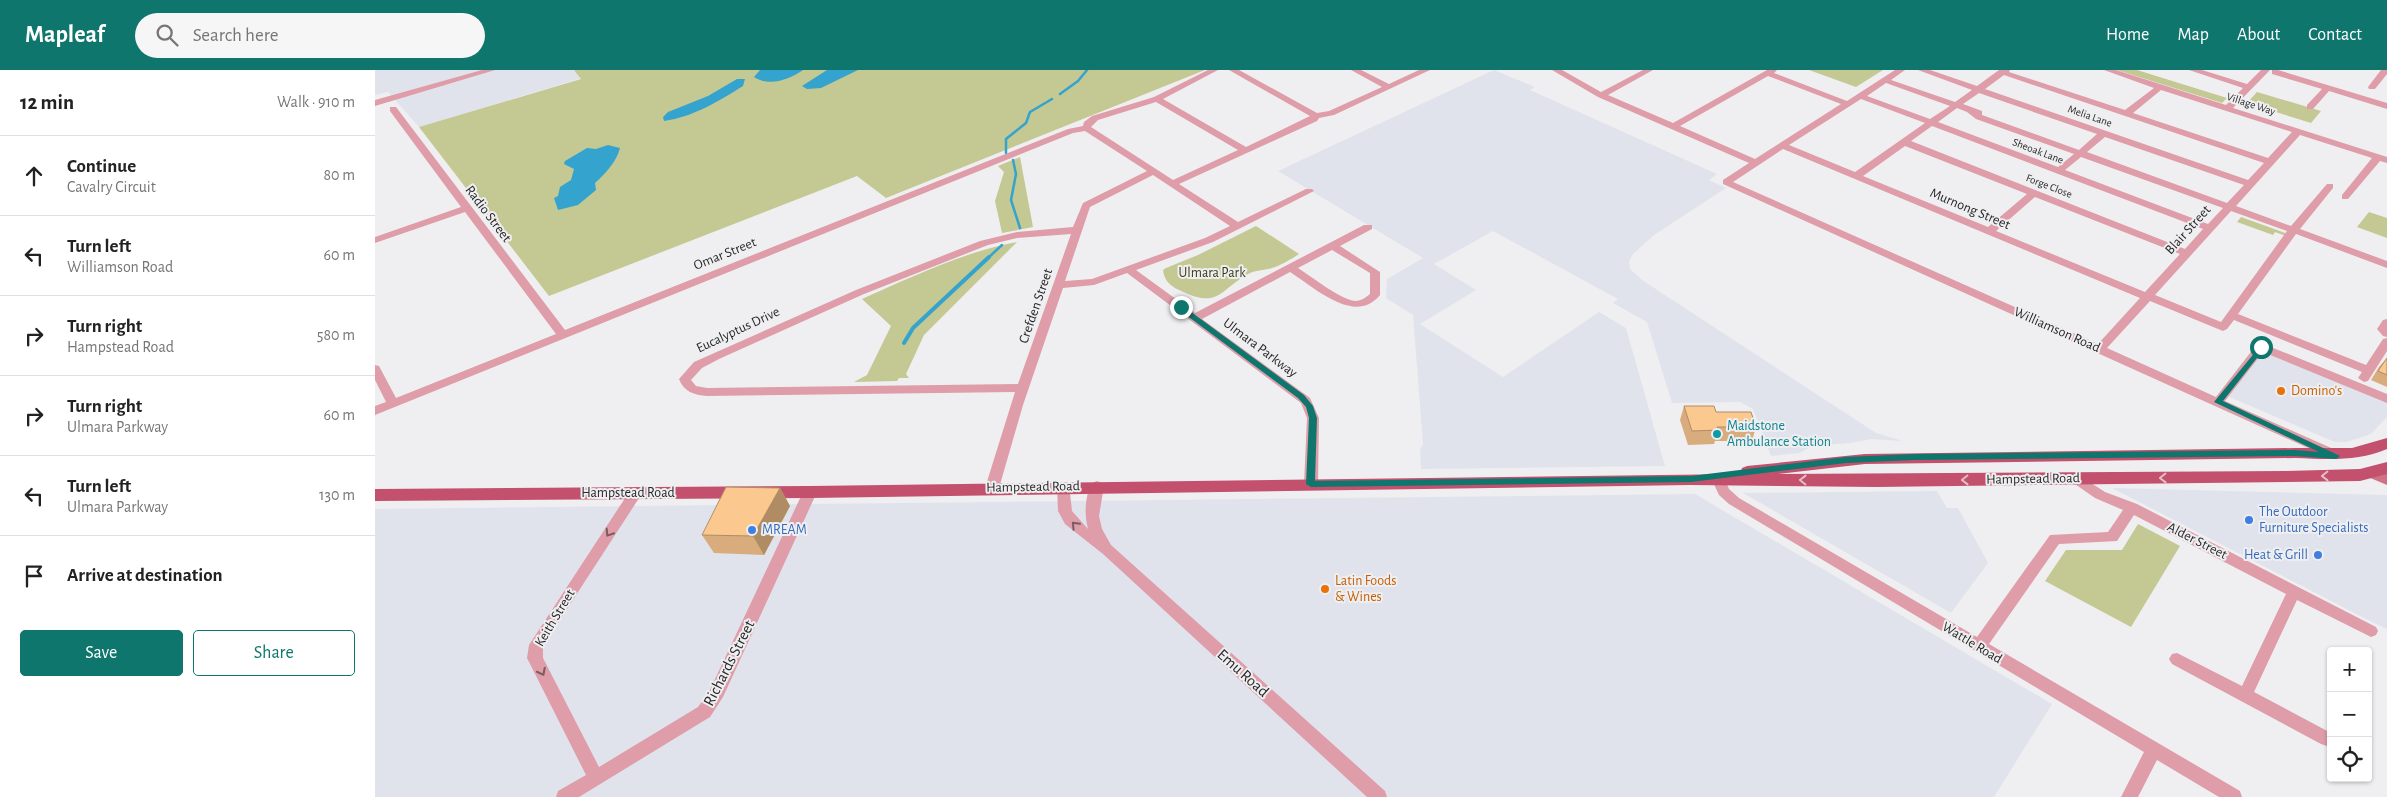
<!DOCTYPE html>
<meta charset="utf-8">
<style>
:root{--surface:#fff;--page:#f6f6f6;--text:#222;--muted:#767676;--line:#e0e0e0;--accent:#0f766e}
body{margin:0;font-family:"Alegreya Sans",sans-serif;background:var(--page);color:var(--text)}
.controls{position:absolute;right:15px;bottom:15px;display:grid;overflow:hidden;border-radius:5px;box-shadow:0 1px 4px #0004}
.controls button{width:45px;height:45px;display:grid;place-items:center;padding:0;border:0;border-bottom:1px solid var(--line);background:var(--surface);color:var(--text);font:25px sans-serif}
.stop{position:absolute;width:15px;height:15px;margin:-11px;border:4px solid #0f766e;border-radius:50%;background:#fff}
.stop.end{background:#0f766e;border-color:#fff;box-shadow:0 1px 5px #0008}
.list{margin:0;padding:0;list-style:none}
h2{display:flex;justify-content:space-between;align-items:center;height:65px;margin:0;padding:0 20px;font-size:21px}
h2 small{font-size:16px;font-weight:400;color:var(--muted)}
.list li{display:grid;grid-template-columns:32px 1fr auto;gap:15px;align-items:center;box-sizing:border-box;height:80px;padding:0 20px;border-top:1px solid var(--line)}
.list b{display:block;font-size:19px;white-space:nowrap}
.list p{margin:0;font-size:16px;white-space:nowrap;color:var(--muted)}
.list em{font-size:16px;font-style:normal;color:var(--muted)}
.actions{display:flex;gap:10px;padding:15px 20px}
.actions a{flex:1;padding:11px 0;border:1px solid var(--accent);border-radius:5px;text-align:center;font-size:18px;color:var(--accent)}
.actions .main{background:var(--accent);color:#fff}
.icon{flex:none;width:28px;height:28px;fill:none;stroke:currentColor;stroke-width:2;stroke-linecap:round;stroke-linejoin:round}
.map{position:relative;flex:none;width:2012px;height:727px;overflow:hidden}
header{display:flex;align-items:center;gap:30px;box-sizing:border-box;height:70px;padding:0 25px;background:var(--accent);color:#fff}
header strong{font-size:24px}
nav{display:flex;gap:28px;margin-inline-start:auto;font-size:18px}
.search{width:350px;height:45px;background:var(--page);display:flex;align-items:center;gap:12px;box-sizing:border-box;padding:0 18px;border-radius:28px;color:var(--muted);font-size:19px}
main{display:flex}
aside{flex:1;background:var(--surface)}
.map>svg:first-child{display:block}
.built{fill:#e1e3ec}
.green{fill:#c4c892}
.water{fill:#34a3cd}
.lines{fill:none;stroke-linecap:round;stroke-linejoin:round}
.stream-far1{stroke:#34a3cd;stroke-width:2.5}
.stream{stroke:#34a3cd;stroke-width:4}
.street{fill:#de9da8;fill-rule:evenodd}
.secondary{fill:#cf7286;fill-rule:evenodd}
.primary{fill:#c3506d;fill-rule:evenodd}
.wall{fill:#d8ac7c}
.shaded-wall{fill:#b08c65}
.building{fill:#fbc890;stroke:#b08c65}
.oneway{stroke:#e2bfc9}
.oneway2{stroke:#7a5d62}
.route{fill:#0f766e}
.food-dot{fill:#e8710a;stroke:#efeff1;stroke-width:2}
.culture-dot{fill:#0f9aa8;stroke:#efeff1;stroke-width:2}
.shop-dot{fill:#3f7fe0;stroke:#efeff1;stroke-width:2}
.labels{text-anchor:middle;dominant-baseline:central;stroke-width:4;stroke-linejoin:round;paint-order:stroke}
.far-street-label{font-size:11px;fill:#282828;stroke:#efeff1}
.street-label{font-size:14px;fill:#282828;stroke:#efeff1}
.park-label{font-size:14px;fill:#3a3c15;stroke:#efeff1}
.food-label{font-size:14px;fill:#c56008;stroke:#efeff1;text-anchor:start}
.culture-label{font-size:14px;fill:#0d838f;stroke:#efeff1;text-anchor:start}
.shop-label{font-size:14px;fill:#366cbe;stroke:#efeff1;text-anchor:start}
.near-street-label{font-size:16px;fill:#282828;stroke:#efeff1}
</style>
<header>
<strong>Mapleaf</strong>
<div class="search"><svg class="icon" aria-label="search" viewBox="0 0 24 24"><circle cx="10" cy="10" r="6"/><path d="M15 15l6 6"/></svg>Search here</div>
<nav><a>Home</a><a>Map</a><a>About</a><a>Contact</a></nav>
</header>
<main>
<aside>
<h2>12 min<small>Walk · 910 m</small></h2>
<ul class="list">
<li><svg class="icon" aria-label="ahead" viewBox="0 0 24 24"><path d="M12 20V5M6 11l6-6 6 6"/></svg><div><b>Continue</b><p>Cavalry Circuit</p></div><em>80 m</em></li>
<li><svg class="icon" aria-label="left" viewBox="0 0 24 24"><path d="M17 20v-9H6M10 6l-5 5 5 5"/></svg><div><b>Turn left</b><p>Williamson Road</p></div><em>60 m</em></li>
<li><svg class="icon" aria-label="right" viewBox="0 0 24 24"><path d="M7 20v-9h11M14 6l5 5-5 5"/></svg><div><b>Turn right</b><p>Hampstead Road</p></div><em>580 m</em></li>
<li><svg class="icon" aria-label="right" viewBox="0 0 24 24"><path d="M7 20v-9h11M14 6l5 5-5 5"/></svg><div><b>Turn right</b><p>Ulmara Parkway</p></div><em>60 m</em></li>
<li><svg class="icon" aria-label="left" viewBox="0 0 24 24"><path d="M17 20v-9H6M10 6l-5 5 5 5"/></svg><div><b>Turn left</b><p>Ulmara Parkway</p></div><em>130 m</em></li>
<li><svg class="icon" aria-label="arrive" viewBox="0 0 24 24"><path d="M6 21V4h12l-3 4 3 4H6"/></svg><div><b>Arrive at destination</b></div></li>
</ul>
<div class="actions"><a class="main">Save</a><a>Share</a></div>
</aside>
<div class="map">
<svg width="2012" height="727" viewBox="0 0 2012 727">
<rect width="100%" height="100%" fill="#efeff1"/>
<path class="built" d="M0,0h199l8,8 -163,49 -31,-35 -13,3z
M1119,0l41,17 -5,3 187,84 -8,6 17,8 -72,47 -21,19 -4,8 1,7 12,11 234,153 27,8 -32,-2 -20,4 -39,3 -13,7 -28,3 -18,-47 -13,-7 -68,1 -25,-81 -34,-19 5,-4 -125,-68 -59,33 42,26 -56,34 83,53 96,-65 27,16 39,138 -244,3 -1,-19 3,-6 -10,-129 -27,-17 1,-19 36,-21 -145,-87z
M1887,280l125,52v15l-16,17 -24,8h-12l-108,-46z
M1737,418l275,7v134l-13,-6z
M1562,421l10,17h11l30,55 -37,50 -208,-120z
M1320,424l357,210 -58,93h-1619v-288z"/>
<path class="green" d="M199,0h631l-319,128 -29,-22 -308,120 -130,-169 162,-48z
M1434,0h74l-27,17z
M1742,0h20l90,28 -5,5z
M1882,22l64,19 -10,12 -64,-20z
M645,87l13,70 -31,6 -7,-32 9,-29 -6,-6z
M1994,142l18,6v20l-30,-11z
M1866,147l47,17 -2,2 -11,-4 -2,3 -36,-13z
M881,156l43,28c-8,5 -17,11 -27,14 -7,2 -15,2 -22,5 -32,17 -30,37 -71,17 -9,-4 -15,-10 -16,-20l3,-2 32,-13z
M642,172l-93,93 -18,39 3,4h-10l-2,3 -43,1 13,-7 24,-49 -29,-27c50,-22 101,-47 155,-57z
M1763,454l42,22 -49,81 -86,-46 21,-31h56z"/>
<path class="water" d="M385,0h43c-15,10 -34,17 -49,7z
M452,0h31l-37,18 -14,1 -5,-3z
M362,9h8l-2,7c-24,15 -50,31 -79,35l-1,-4 5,-5 40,-16z
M233,75l12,3c-3,13 -15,26 -25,35l1,7 -18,15 -20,5 -4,-12 4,-2 2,-9 11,-7 3,-11 -10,-5 1,-3 22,-13 9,1z"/>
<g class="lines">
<path class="stream-far1" d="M685,24l18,-13 9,-11
M631,83v-14l20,-16 4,-11 22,-13
M638,90l3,14 -5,26 9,28
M613,188l14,-13"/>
<path class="stream" d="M529,273l9,-15 76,-71"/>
<path class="street" d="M107,0h13l-120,36v-6z
M833,0h10l-55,29 83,48 64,-31 -81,-46h10l78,43 12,-2 53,-24 -31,-17h10l28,14 30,-14h11l-96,45 -15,3 -2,3 -138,63 59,38 68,-33h6l2,2 -101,51 -77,28 59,43 169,-88h8v4l-32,17 40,26v23c-25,31 -66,-8 -90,-23l-88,47 108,79 9,20 -1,66 -2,3h-10l-2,-3 3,-66 -6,-15 -174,-130 -33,12 -31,3 -40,117 -24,83 -2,3h-10l-2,-3 30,-96 -308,4c-13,-1 -23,-4 -28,-17l15,-17 162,-72 124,-49 37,-9 56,-5 10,-24 64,-32 -62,-40 -12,2 -698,282v-9l11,-4 -11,-22v-15l4,1 17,32 160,-64 -91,-122 -90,31v-6l86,-30 -71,-96v-4h6l169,223 503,-201 15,-3 1,-4 8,-6 62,-19zM781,32l82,48 -65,30 -82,-53 7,-7zM778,105l77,51 -25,12 -113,41 -27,2 25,-74zM696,164l-53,150 -311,4 -11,-2 -5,-6 11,-12 17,-9 145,-65 124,-49 29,-7zM957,180l38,23v21c-5,4 -9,7 -15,7 -14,-1 -44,-25 -57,-33z
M1177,0h10l39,22 42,-22h10l-45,25 65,28 94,-53h10l-3,3 73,28 48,-31h10l-14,10 64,22 17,-12 -54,-20h12l47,16 22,-16h11l-1,2 116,38 29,-22 -50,-18h12l110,35 17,-17 -54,-18h13l45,14 14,-14h9l-37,38 154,49v6l-7,-2 -32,38h-6v-4l30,-37 -72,-23 -64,71 55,20 36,-42h6v4l-33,41 87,32v7l-91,-34 -58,80 128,51 17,-26 4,-1v13l-19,30 -4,1 -6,-4 4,-6 -128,-52 -7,9 -4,2 -73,-30 -43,47 109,49 41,-53 4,-1 126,51v9l-124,-51 -38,49 113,50 1,3 -1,3h-10l-605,-273v-4l26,-17 -151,-66zM1629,5l260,88 -16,17 -263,-91zM1393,6l73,28 -86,55 -75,-33zM1511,13l64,23 -20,13 -63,-23zM1786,20l131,42 -24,26 -135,-45zM1604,23l118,41 -18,16 -97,-35v-4l-19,-7zM1486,29l64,24 -70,49 -66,-27zM1582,38l10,4 9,7 98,35 -16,13 -120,-45zM1557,56l271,103 -18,20 -274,-108zM1730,67l139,48 -17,18 -140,-51zM1530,76l122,48 -39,33 -125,-51zM1408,79l357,149 -42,46 -365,-162zM1706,87l142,51 -15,16 -143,-54zM1660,127l145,57 -35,38 -149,-61zM1856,141l56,20 -66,91 -66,-27z
M1897,0h6l109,33v6l-58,-18 -16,18h-6v-4l15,-16 -50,-15z
M2006,0h6v4l-12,15h-6l-1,-2z
M2012,249v18l-4,-1 -6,-7 6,-9z
M1702,404l28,18 32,12 239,123 2,4 -2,4 -5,2 -74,-37 -43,92 77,41v12l-4,1 -6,-2 -149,-80 -3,-5 3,-5 5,-1 65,33 44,-92 -152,-79 -17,26 -58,3 -70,100 251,147 2,6h-23l-62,-37 -19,37h-17l23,-45 -415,-248 -10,-9 -7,-15 2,-3h10l5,12 10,9 238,139 73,-102 58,-3 15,-22 -28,-12 -23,-16 -2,-3 2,-3z
M722,411l5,2 2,3 -5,30 3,13 9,16 274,246 2,6h-20l-264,-243 -38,-30 -7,-13 -1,-24 2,-3h10l3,27 16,18c-4,-15 -3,-33 4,-46z
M261,417l5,2 2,3 -2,3 -98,151v12l56,109 99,-60 11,-15 94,-200 2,-3h10l2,3 -94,205 -13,20 -131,80h-23l2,-6 28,-16 -59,-117 2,-13 102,-156z"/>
<path class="secondary" d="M1999,397l13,5v13l-19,-8 -2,-4 2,-4z"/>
<path class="primary" d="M2012,368v11c-30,13 -60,10 -92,9l-430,6 -88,10 509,-3 74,-2 27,-7v12l-27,7 -484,6 -185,-2 -881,13 -435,3v-12l435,-3 930,-12 2,-6 5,-2 118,-12 430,-6h57z"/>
</g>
<path class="wall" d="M2012,288v29l-16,-7 8,-13z
M1309,336l32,6 40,15 -4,14h-37l-1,3 -26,1 -8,-25z
M405,418l10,18 -26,49 -50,-2 -12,-18z"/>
<path class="shaded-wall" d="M405,418l10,18 -26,49 -11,-19z"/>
<path class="building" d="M2012,288v17l-9,-4z
M1309,336h30l2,6h35l5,15h-39l1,3 -26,1z
M351,417l54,1 -27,48 -51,-1z"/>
<defs><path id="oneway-chevron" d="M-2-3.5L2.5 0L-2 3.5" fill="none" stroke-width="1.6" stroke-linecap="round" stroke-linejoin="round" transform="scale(1.25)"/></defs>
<g class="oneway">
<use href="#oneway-chevron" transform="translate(1950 406) rotate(179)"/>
<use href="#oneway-chevron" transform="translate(1788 408) rotate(179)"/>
<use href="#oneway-chevron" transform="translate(1428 410) rotate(-179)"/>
<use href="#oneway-chevron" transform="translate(1590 410) rotate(179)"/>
</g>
<g class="oneway2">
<use href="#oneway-chevron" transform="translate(700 455) rotate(-134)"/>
<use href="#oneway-chevron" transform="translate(234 463) rotate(123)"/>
<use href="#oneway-chevron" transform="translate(167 602) rotate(63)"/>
</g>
<path class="route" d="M803,236h5l121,89 9,11 4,12 -2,63 376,-5 155,-19 69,-3 380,-4 24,2 -105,-50 47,-57 4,2 -1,2 -41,52 117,55 -4,3 -41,-3 -380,4 -69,3 -155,19 -380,5 -5,-3 3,-66 -3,-11 -8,-9 -120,-89z"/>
<g class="food-dot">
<circle cx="1906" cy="321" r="5"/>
<circle cx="950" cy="519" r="5"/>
</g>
<circle class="culture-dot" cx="1342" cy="364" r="5"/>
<g class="shop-dot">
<circle cx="1874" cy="450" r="5"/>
<circle cx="377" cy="460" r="5"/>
<circle cx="1943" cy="485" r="5"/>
</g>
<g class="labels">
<g class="far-street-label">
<text transform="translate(1876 34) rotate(18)">Village Way</text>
<text transform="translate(1715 46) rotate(19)">Melia Lane</text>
<text transform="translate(1663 81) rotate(21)">Sheoak Lane</text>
<text transform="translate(1674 116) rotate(21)">Forge Close</text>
</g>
<g class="street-label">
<text transform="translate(1595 139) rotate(23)">Murnong Street</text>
<text transform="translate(113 144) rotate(53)">Radio Street</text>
<text transform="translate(1813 160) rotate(-48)">Blair Street</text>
<text transform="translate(350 184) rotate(-22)">Omar Street</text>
<text transform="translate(661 236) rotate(-71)">Crefden Street</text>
<text transform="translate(363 260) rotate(-25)">Eucalyptus Drive</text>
<text transform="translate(1682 260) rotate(24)">Williamson Road</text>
<text transform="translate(885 278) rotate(37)">Ulmara Parkway</text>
<text transform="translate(1658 409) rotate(-1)">Hampstead Road</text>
<text transform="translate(658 417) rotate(-1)">Hampstead Road</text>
<text x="253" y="423">Hampstead Road</text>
<text transform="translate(1822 471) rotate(27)">Alder Street</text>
<text transform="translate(180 548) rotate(-59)">Keith Street</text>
<text transform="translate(1597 573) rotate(31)">Wattle Road</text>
</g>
<g class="park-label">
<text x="837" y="203">Ulmara Park</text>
</g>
<g class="food-label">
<text x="1916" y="321">Domino's</text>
<text x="960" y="511">Latin Foods<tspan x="960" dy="16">&amp; Wines</tspan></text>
</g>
<g class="culture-label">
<text x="1352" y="356">Maidstone<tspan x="1352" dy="16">Ambulance Station</tspan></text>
</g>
<g class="shop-label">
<text x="1884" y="442">The Outdoor<tspan x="1884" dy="16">Furniture Specialists</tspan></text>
<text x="387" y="460">MREAM</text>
<text x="1933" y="485" text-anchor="end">Heat &amp; Grill</text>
</g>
<g class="near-street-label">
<text transform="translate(354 593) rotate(-63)">Richards Street</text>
<text transform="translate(868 603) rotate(42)">Emu Road</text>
</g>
</g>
</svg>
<div class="controls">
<button>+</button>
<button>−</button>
<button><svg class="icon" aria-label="locate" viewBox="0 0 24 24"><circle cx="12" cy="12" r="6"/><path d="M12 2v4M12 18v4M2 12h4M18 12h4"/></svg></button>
</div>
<div class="stop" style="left:1886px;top:277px"></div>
<div class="stop end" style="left:806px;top:237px"></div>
</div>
</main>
